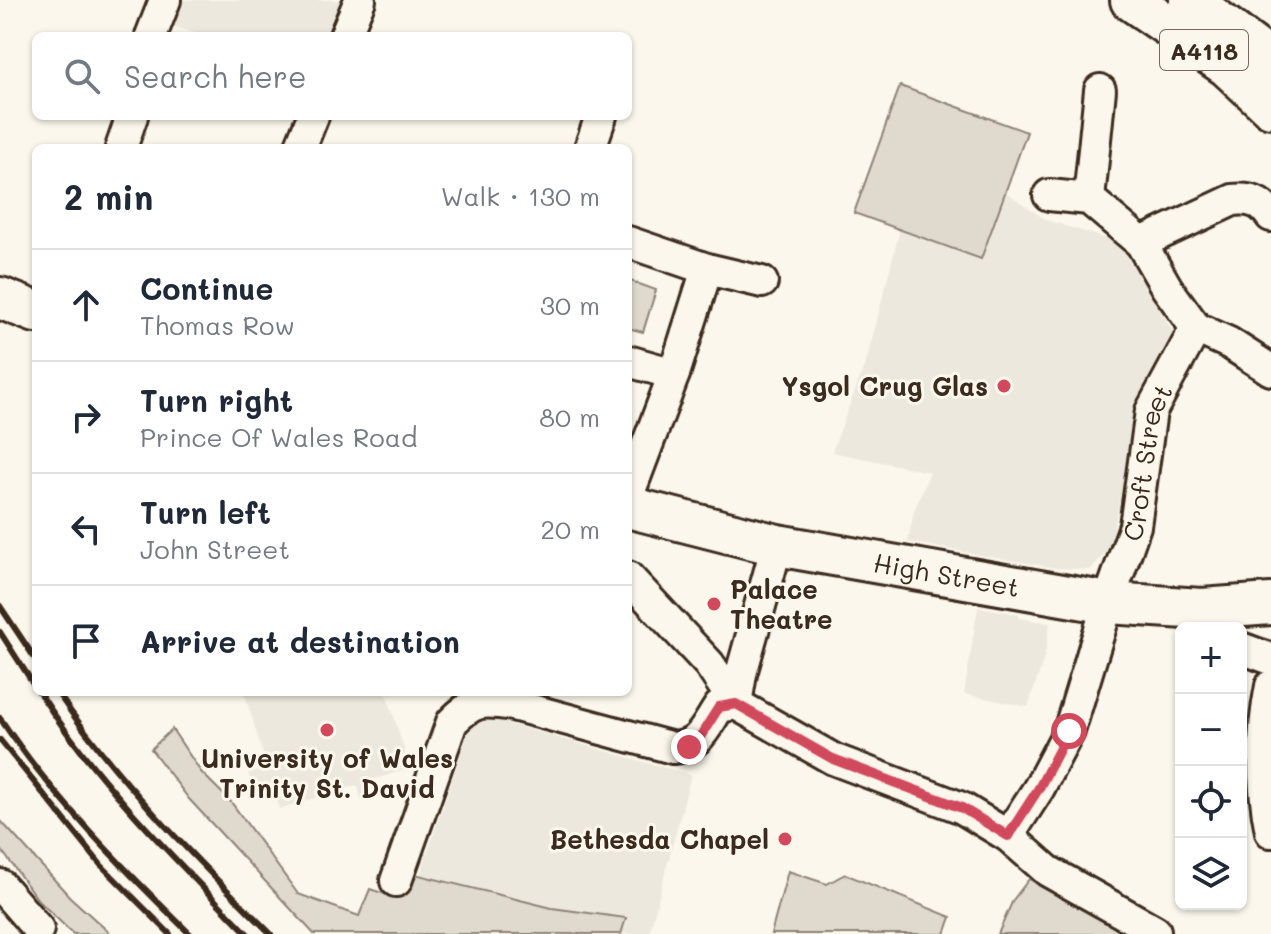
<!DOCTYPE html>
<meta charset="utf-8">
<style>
:root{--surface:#fff;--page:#f2f2f3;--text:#1f2937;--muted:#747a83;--line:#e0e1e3}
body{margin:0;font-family:Mali,sans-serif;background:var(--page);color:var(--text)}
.controls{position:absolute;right:24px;bottom:24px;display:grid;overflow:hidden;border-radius:12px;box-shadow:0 2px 6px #0004}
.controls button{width:72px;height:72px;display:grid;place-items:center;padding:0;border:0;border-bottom:2px solid var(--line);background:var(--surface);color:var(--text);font:40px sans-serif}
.stop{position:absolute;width:24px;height:24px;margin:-18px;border:6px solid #d1495b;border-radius:50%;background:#fff}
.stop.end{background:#d1495b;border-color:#fff;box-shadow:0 2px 8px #0008}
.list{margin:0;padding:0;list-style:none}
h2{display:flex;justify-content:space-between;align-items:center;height:104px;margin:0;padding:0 32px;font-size:34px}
h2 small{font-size:26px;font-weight:400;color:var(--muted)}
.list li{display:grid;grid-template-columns:52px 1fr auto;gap:24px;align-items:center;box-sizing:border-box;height:112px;padding:0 32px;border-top:2px solid var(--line)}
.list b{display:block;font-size:30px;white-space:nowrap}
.list p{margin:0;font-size:26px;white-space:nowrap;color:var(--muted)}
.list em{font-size:26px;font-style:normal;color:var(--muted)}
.icon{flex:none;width:44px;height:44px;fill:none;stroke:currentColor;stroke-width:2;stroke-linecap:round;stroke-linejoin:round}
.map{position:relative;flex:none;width:1271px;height:934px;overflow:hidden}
.search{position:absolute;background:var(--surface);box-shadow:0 2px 6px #0004;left:32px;top:32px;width:600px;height:88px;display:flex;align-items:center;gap:20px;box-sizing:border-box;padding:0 28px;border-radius:12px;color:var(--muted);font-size:30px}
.panel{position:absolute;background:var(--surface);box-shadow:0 2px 6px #0004;left:32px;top:144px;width:600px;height:552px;border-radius:12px}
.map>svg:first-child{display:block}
.built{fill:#ede8dd}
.green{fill:#dfd9ce;stroke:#8d8276;stroke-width:2}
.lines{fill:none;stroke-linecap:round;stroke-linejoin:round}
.minor-casing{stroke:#3b2a1e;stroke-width:36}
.major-casing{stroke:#3b2a1e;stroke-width:46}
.minor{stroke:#fbf7ec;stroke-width:30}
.major{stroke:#fbf7ec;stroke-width:40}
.rail{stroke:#3b2a1e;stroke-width:6}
.route{stroke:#d1495b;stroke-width:10}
.poi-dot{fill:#d1495b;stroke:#fbf7ec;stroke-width:3}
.labels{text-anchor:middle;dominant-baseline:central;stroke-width:6;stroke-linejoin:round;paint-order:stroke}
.shield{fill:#fbf7ec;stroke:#75685c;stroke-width:2}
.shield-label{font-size:24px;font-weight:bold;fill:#3b2a1e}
.poi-label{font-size:26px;font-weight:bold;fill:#3b2a1e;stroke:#fbf7ec;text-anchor:end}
.street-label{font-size:26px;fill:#3b2a1e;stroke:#fbf7ec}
</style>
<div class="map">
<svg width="1271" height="934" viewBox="0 0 1271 934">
<rect width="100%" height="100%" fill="#fbf7ec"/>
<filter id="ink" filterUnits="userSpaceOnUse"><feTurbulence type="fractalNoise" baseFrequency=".0125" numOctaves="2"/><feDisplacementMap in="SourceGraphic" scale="16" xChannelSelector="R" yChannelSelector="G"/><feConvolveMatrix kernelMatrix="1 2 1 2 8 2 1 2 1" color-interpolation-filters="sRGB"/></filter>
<g filter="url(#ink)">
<path class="built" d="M182,0h160l-14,36h-122l-35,-10z
M1006,192l40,28 71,22 28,41 32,56 -40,75 -27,134 -20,22 -34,-2 -148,-26 6,-31 16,-39 -98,-20 35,-93 33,-130 81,29z
M978,607l40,7v4l32,5 -5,32 -17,52 -64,-13z
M244,692h142l24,76 -37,12 4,15 -15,5 -5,-15 -78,24 -7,-25 -19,5 -5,-16 19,-6z
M488,718l203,57 -42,159h-28l4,-16 -72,-10 -133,-33 51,-152z"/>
<path class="green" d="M900,86l127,46 -46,127 -127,-46z
M628,280l28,10 -13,42 -15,-4z
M172,729l29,43 30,30 67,92 61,22 11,-27 15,5 26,-21 141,35 74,10 -5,16h-307l-125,-135 -38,-50z
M0,820l70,77 41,37h-38l-35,-34 -38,-52z
M788,871l39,13 18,-10 106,43 -6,17h-174z
M1029,879l99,55h-130l15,-34z"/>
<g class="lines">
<defs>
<g id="minor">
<path d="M151,36l14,-36"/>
<path d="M345,36l15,-36"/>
<path d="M121,148l11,-32"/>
<path d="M300,148l13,-32"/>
<path d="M590,148l11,-32"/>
<path d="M1089,199l11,-109"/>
<path d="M628,242l79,27 -33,105 -46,122"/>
<path d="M1141,243l92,-43c18,-2 28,2 38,16"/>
<path d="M707,269l55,13"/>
<path d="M1196,328l33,15 42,27"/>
<path d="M628,361l46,13"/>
<path d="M628,577l81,87 27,40 97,55 129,49 46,28 40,35 107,60"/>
<path d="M1241,648l30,11"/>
<path d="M1271,686c-10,50 -10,96 0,146"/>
<path d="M736,704l5,-30 36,-129"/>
<path id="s1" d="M1008,836l31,-48 30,-57 39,-128 27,-77 16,-115 45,-83 -29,-40 -26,-45 -52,-44 -40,-4"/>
<path d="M396,881l56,-159c22,-22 30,-22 61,-17l160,43c27,-2 32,-20 46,-41l17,-3"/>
<path d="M0,885l38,44"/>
</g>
<g id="major">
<path d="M1131,0l96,66 44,41"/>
<path d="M1190,0l64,48 17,17"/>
<path d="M0,298l36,14"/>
<path id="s2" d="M628,507l149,38 331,58 94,6 69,-5"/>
</g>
</defs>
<use href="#minor" class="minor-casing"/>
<use href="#major" class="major-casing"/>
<use href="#minor" class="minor"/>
<use href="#major" class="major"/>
<path class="rail" d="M0,606l36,54
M0,632l36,56
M39,692c58,90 135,166 209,242
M57,692c61,90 138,166 214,242
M0,718c53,80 122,149 190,216
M0,740l101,125 69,69"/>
</g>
</g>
<g class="lines" filter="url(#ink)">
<path class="route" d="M689,747l11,-10 19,-30 17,-3 97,55 129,49 46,28 31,-48 30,-57"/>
</g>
<g class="poi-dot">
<circle cx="1004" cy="386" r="8"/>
<circle cx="714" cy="604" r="8"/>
<circle cx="327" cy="730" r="8"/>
<circle cx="785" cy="839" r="8"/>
</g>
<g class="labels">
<rect class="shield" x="1160" y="30" width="88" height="40" rx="6"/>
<g class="shield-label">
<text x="1204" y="50">A4118</text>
</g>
<g class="poi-label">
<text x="988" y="386">Ysgol Crug Glas</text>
<text x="730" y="589" text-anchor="start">Palace<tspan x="730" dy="30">Theatre</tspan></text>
<text x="327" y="758" text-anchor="middle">University of Wales<tspan x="327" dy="30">Trinity St. David</tspan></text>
<text x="769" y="839">Bethesda Chapel</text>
</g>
<g class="street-label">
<text stroke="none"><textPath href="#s1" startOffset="402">Croft Street</textPath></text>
<text stroke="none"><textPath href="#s2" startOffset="326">High Street</textPath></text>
</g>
</g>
</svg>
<div class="controls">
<button>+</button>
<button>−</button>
<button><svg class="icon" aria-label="locate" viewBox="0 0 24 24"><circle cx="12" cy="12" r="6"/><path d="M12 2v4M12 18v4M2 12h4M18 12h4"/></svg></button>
<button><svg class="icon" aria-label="layers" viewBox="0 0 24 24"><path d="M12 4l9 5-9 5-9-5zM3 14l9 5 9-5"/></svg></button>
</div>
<div class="stop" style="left:1069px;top:731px"></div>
<div class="stop end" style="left:689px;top:747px"></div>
<div class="search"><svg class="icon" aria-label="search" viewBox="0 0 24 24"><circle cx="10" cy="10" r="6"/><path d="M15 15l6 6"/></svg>Search here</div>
<section class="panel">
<h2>2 min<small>Walk · 130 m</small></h2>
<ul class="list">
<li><svg class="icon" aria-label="ahead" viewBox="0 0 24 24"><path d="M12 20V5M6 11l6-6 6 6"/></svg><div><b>Continue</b><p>Thomas Row</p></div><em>30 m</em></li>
<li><svg class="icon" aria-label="right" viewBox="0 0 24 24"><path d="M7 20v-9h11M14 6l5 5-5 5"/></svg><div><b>Turn right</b><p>Prince Of Wales Road</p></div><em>80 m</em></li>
<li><svg class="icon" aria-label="left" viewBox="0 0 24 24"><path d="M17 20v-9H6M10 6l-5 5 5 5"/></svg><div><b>Turn left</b><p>John Street</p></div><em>20 m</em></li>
<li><svg class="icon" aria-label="arrive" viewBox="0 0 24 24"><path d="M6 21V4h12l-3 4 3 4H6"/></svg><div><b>Arrive at destination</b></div></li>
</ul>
</section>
</div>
